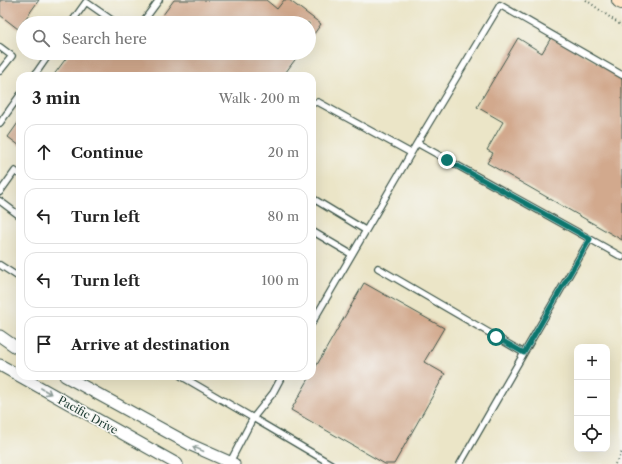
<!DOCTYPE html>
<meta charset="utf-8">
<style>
:root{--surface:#fff;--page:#f6f6f6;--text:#222;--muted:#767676;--line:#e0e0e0}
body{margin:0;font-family:"Libre Caslon Text",serif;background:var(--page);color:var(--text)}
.controls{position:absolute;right:12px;bottom:12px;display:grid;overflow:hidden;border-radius:8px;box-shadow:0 4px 16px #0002}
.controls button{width:36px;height:36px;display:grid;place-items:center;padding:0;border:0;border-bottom:1px solid var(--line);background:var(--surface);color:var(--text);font:20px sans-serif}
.stop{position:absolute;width:12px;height:12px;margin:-9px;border:3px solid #0f766e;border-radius:50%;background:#fff}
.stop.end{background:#0f766e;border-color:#fff;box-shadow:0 1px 4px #0008}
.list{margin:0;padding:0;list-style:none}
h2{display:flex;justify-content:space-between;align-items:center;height:52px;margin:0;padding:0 16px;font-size:17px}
h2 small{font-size:13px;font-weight:400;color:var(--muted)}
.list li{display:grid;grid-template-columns:26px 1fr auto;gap:12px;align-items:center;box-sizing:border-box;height:56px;margin:0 8px 8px;padding:0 8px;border:1px solid var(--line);border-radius:12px}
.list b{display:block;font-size:15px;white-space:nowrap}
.list em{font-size:13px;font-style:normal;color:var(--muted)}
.icon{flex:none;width:22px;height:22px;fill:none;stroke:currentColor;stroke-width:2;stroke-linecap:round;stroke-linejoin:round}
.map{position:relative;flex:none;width:622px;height:464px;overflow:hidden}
.search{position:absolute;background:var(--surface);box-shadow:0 4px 16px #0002;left:16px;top:16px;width:300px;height:44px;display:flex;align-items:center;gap:10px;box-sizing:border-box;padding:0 14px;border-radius:22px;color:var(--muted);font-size:15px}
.panel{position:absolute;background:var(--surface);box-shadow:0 4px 16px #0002;left:16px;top:72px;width:300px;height:308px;border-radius:12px}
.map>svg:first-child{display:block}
.building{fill:#d2a98d}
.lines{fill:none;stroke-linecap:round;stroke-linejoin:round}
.lane-casing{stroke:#3e564a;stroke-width:8}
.street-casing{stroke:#3e564a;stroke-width:13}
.secondary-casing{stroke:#3e564a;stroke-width:18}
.path{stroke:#3e564a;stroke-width:2;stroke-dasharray:1 3;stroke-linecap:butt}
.lane{stroke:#fff;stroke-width:5.5}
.street{stroke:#fff;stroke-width:11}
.secondary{stroke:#ffe4c6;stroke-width:16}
.oneway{stroke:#8f9e9a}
.route{stroke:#0f766e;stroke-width:5}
.labels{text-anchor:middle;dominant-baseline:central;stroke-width:3.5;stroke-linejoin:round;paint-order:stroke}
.street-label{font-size:11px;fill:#1f3d34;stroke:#f6f6f2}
</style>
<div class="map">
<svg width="622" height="464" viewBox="0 0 622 464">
<rect width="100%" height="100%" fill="#f6f6f2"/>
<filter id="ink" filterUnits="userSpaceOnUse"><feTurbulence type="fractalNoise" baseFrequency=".025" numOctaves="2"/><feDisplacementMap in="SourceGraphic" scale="8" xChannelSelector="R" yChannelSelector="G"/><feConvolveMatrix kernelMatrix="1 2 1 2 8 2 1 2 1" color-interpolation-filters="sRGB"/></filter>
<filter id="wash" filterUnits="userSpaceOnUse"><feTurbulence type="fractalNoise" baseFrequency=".012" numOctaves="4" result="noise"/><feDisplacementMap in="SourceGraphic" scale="16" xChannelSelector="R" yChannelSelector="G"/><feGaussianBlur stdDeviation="0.9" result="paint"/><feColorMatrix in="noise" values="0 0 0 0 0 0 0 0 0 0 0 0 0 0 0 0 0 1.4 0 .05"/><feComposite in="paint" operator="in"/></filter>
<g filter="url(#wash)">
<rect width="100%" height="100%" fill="#ebe5c7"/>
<g id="blocks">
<path class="building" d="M0,0h39l-21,29 -18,-14z
M174,0h92l11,9 7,-9h5l32,24 -12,17v-18h-152z
M552,36l70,41v163l-135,-77 6,-10 -6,-3 16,-28 -26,-15 41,-69 24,15z
M70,53h33l6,4 3,-4h188l-17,23h-230z
M20,120v26l-12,-9z
M364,283l80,45 -20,34 21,12 -51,90h-9l-94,-54z"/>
</g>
</g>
<g filter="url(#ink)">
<use href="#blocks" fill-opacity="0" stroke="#3e564a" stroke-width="1"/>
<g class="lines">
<defs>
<path id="lane" d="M71,23l15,-21 30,21
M142,23l17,-23
M0,47l12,9 -12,15
M34,76l16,-23
M312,103l6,-1 93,51
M0,123l20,-28
M417,143l83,-138 122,70
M0,192l15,-21 5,4
M312,198l53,32
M0,201l20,15
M312,231l39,23
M0,265l20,13
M378,268l146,85 -64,111
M312,323l105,-180 173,96
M524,353l66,-114 32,18
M181,376l72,42 20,-25 9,-17
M230,462l23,-44 78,46"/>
<path id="street" d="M0,336l20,14
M0,365l177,99
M65,376l126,69 43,19"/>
<path id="secondary" d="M620,0l2,1"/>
</defs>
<use href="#lane" class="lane-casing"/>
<use href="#street" class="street-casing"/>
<use href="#secondary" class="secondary-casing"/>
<path class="path" d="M586,0l36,26
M615,464l7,-12"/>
<use href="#lane" class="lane"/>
<use href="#street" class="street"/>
<use href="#secondary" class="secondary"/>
</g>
<defs><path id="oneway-shaft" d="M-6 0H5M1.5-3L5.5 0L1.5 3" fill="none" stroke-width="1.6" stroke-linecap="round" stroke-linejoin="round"/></defs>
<g class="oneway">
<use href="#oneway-shaft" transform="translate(46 391) rotate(30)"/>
<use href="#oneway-shaft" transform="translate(198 449) rotate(-157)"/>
</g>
</g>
<g class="lines" filter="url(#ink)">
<path class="route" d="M447,160l143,79 -66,114 -28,-16"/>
</g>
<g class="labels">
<g class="street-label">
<text transform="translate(88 415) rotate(29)">Pacific Drive</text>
</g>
</g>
</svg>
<div class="controls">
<button>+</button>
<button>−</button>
<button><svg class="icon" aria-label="locate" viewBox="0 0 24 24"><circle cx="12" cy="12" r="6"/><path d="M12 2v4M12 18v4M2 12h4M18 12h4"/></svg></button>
</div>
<div class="stop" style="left:496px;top:337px"></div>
<div class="stop end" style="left:447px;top:160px"></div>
<div class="search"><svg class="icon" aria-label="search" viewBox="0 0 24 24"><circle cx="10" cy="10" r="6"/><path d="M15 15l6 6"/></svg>Search here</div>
<section class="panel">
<h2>3 min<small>Walk · 200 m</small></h2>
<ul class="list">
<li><svg class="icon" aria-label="ahead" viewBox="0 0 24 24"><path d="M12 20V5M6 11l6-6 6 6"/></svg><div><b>Continue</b></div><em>20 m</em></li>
<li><svg class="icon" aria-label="left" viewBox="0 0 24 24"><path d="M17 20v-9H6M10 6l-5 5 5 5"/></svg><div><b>Turn left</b></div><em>80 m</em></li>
<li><svg class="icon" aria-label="left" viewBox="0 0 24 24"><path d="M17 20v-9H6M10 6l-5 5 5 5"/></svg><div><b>Turn left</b></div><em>100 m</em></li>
<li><svg class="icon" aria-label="arrive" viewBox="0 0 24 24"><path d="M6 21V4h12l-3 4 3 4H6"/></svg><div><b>Arrive at destination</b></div></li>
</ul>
</section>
</div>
